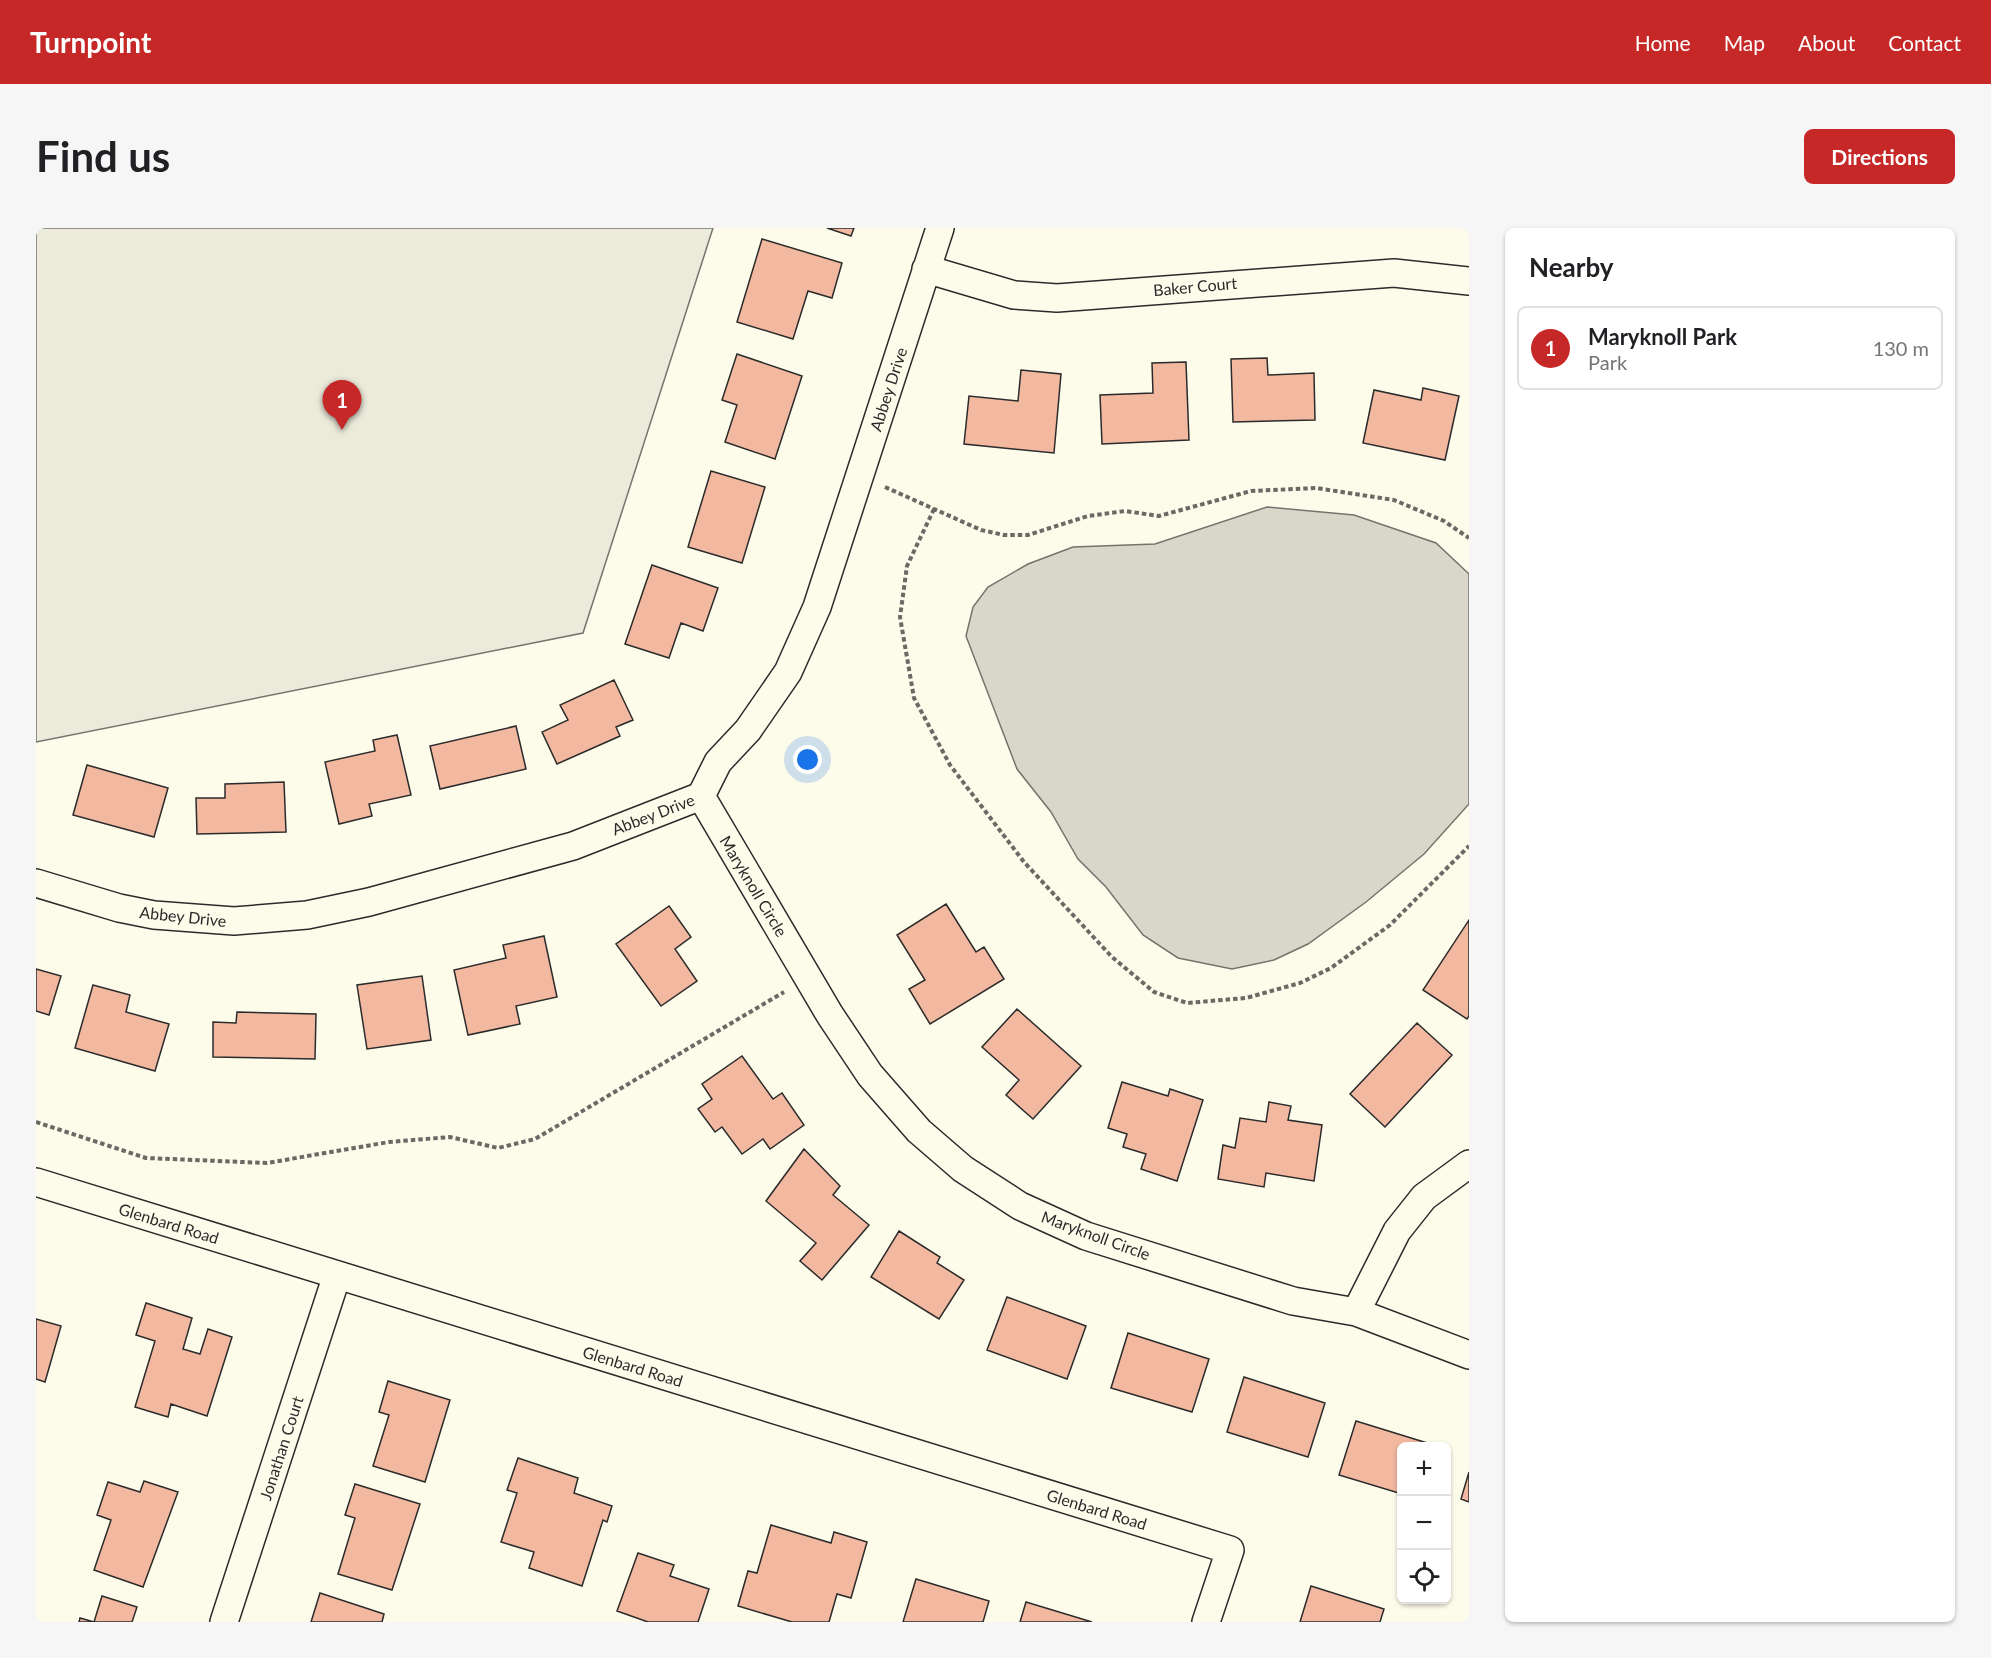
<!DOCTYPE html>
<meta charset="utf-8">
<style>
:root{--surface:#fff;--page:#f6f6f6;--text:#202124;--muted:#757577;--line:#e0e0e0;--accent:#c62828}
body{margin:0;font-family:Lato,sans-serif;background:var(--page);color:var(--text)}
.controls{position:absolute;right:18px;bottom:18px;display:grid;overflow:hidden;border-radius:9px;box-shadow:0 2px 4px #0004}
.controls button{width:54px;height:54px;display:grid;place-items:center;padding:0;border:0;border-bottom:2px solid var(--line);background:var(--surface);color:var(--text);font:30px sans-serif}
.you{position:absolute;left:772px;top:532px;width:21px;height:21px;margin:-15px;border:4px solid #fff;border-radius:50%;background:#1a73e8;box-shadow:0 0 0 9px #1a73e833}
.badge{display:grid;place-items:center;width:39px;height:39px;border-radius:50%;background:var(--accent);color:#fff;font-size:20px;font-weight:700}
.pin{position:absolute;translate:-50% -50px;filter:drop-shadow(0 2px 3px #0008)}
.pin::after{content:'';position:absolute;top:32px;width:21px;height:18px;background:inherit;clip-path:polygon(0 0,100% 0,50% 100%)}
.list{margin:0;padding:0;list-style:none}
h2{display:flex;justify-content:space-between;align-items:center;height:78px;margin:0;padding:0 24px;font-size:26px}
h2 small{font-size:20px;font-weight:400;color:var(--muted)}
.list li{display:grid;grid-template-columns:39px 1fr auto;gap:18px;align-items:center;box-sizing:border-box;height:84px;margin:0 12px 12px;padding:0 12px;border:2px solid var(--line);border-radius:9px}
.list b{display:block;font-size:22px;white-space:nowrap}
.list p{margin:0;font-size:20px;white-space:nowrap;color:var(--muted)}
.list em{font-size:20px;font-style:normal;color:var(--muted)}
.icon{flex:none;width:33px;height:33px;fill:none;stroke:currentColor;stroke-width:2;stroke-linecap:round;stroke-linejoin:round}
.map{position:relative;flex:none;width:1433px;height:1394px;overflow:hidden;border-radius:9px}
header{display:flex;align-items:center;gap:36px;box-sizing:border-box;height:84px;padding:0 30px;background:var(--accent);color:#fff}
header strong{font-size:28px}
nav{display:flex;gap:33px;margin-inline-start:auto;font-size:21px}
.intro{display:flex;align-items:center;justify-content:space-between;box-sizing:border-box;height:144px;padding:0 36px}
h1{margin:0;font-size:42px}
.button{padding:15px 27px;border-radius:9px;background:var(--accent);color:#fff;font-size:21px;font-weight:700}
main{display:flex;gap:36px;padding:0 36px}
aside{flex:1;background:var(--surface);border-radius:9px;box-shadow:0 2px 4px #0004}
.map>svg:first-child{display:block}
.green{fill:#ecebdb;stroke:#74746e;stroke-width:1.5}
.water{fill:#d8d7c9;stroke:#74746e;stroke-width:1.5}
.building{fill:#f2b8a0;stroke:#2b2b2b;stroke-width:1.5}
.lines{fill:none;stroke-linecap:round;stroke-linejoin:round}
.minor-casing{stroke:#2b2b2b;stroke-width:30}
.path{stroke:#6a6964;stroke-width:4;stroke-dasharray:4.5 3;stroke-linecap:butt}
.minor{stroke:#fdfbea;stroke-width:27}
.labels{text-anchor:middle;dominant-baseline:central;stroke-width:4.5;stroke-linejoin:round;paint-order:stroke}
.street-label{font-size:16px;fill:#2b2b2b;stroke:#fdfbea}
</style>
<header>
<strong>Turnpoint</strong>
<nav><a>Home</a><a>Map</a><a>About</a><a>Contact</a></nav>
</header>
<div class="intro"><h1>Find us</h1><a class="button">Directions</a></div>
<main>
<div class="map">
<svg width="1433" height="1394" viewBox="0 0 1433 1394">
<rect width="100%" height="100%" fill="#fdfbea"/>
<path class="green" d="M0,0h677l-130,405 -547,109z"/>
<path class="water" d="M1231,279l87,8 82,28 33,31v230l-45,50 -58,48 -58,42 -34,16 -42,9 -54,-11 -35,-23 -37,-48 -28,-28 -27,-47 -34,-43 -51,-133 7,-29 15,-20 40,-23 45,-17 82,-3z"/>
<path class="building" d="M791,0h27l-3,8z
M726,11l80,24 -10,35 -24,-7 -15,48 -56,-17z
M701,126l65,22 -27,83 -50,-17 12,-37 -15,-5z
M1231,130l1,17 46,-2 1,47 -82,2 -2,-63z
M1150,134l3,78 -87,4 -2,-49 53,-2 -1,-30z
M985,142l40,4 -7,79 -90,-9 5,-48 49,5z
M1387,160l36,8 -14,64 -82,-17 11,-53 47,10z
M675,243l54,16 -23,76 -54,-16z
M616,337l66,23 -15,43 -22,-8 -12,35 -44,-14z
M578,452l19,40 -17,7 4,9 -63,28 -15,-32 26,-12 -8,-15z
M480,498l10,43 -86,20 -10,-43z
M361,507l14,60 -42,9 3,12 -33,8 -14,-62 50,-11 -2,-11z
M51,537l81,23 -14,49 -81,-22z
M248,554l2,50 -89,2 -1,-36h29v-14z
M910,676l30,48 8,-5 20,32 -74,45 -21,-35 16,-9 -28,-45z
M633,678l22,31 -16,12 22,32 -36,25 -45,-62z
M1433,692v96l-2,3 -44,-29z
M508,708l13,61 -41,9 4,18 -52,11 -14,-65 52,-12 -3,-13z
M0,741l25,7 -12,39 -13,-4z
M386,748l9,64 -64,9 -10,-64z
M57,757l37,10 -4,17 43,12 -14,47 -80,-23z
M981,781l64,57 -48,53 -27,-24 13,-15 -37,-33z
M201,784l79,2 -1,45 -102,-2v-35l23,1z
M1381,795l35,32 -67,72 -35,-33z
M706,828l31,43 9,-6 22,32 -34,24 -7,-10 -21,15 -20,-27 -7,5 -17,-23 14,-10 -10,-15z
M1086,854l46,14 2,-7 33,11 -26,81 -36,-12 5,-15 -23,-7 4,-13 -19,-6z
M1233,874l22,4 -3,14 34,5 -8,56 -48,-8 -2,14 -46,-8 5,-34 12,3 5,-30 26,4z
M768,921l36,37 -7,9 36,30 -47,55 -22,-19 16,-18 -50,-42z
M863,1003l41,26 -3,6 27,17 -25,39 -68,-42z
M971,1069l79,29 -19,53 -80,-29z
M110,1075l46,15 -9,31 17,5 8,-25 24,8 -25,79 -36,-12 -3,13 -33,-10 20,-66 -19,-6z
M0,1091l25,7 -16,56 -9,-3z
M1092,1105l81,26 -17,53 -81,-24z
M1208,1149l81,26 -17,54 -81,-25z
M352,1153l62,19 -25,82 -52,-16 16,-51 -10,-3z
M1320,1193l81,25h-35v48l-63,-19z
M482,1230l60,20 -4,15 38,13 -5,16 -4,-2 -21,66 -53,-18 5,-16 -33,-10 16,-49 -10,-3z
M1433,1244v30l-8,-3z
M108,1253l34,11 -35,95 -49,-17 17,-50 -14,-5 11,-33 32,10z
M319,1256l65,20 -28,86 -54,-16 17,-56 -10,-3z
M735,1297l60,18 3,-11 33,10 -16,56 -14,-4 -8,28h-37l-54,-16 10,-35 9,2z
M602,1325l36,12 -4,11 39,13 -11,33h-50l-31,-11z
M880,1351l73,22 -6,21h-80z
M1275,1358l73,23 -4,13h-80z
M284,1365l64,21 -2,8h-71z
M66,1368l35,11 -5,15h-53l1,-4 14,4z
M990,1374l66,20h-72z"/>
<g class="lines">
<defs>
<path id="minor" d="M890,41l88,26 43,3 337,-25 75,8
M665,568l129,219 40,60 49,56 44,38 57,37 66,30 207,65 63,11 113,43
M0,655l83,25 35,7 80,6 73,-6 62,-13 204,-56 128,-50 17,-34 30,-32 40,-58 29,-65 123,-379
M0,954l1194,368 -24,72
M1320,1084l41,-81 27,-34 45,-33
M188,1394l113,-347"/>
</defs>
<use href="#minor" class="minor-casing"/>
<path class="path" d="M849,259l96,43 23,5h24l60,-19 37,-5 34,5 92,-25 65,-3 78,12 50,21 25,17
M898,281l-27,57 -7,51 14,81 36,67 74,97 88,95 42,35 33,11 59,-5 54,-15 31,-15 59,-43 79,-79
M0,894l110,36 121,5 122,-21 61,-5 48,11 37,-9 249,-147"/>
<use href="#minor" class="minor"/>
</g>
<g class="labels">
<g class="street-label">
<text transform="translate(1159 58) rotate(-5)">Baker Court</text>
<text transform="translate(852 161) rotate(-72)">Abbey Drive</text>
<text transform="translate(617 586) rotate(-21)">Abbey Drive</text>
<text transform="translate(718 658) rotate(59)">Maryknoll Circle</text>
<text transform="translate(147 688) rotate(6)">Abbey Drive</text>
<text transform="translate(133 995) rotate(17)">Glenbard Road</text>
<text transform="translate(1060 1007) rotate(20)">Maryknoll Circle</text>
<text transform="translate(597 1138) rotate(17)">Glenbard Road</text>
<text transform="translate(245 1220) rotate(-72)">Jonathan Court</text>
<text transform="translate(1061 1281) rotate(17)">Glenbard Road</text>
</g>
</g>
</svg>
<div class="controls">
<button>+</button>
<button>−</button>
<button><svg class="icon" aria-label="locate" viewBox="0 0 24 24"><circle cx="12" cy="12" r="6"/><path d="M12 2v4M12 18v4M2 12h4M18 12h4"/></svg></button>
</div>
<div class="you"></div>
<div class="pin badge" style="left:306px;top:202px">1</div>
</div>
<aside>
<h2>Nearby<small></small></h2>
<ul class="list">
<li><span class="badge">1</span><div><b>Maryknoll Park</b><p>Park</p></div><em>130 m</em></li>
</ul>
</aside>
</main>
